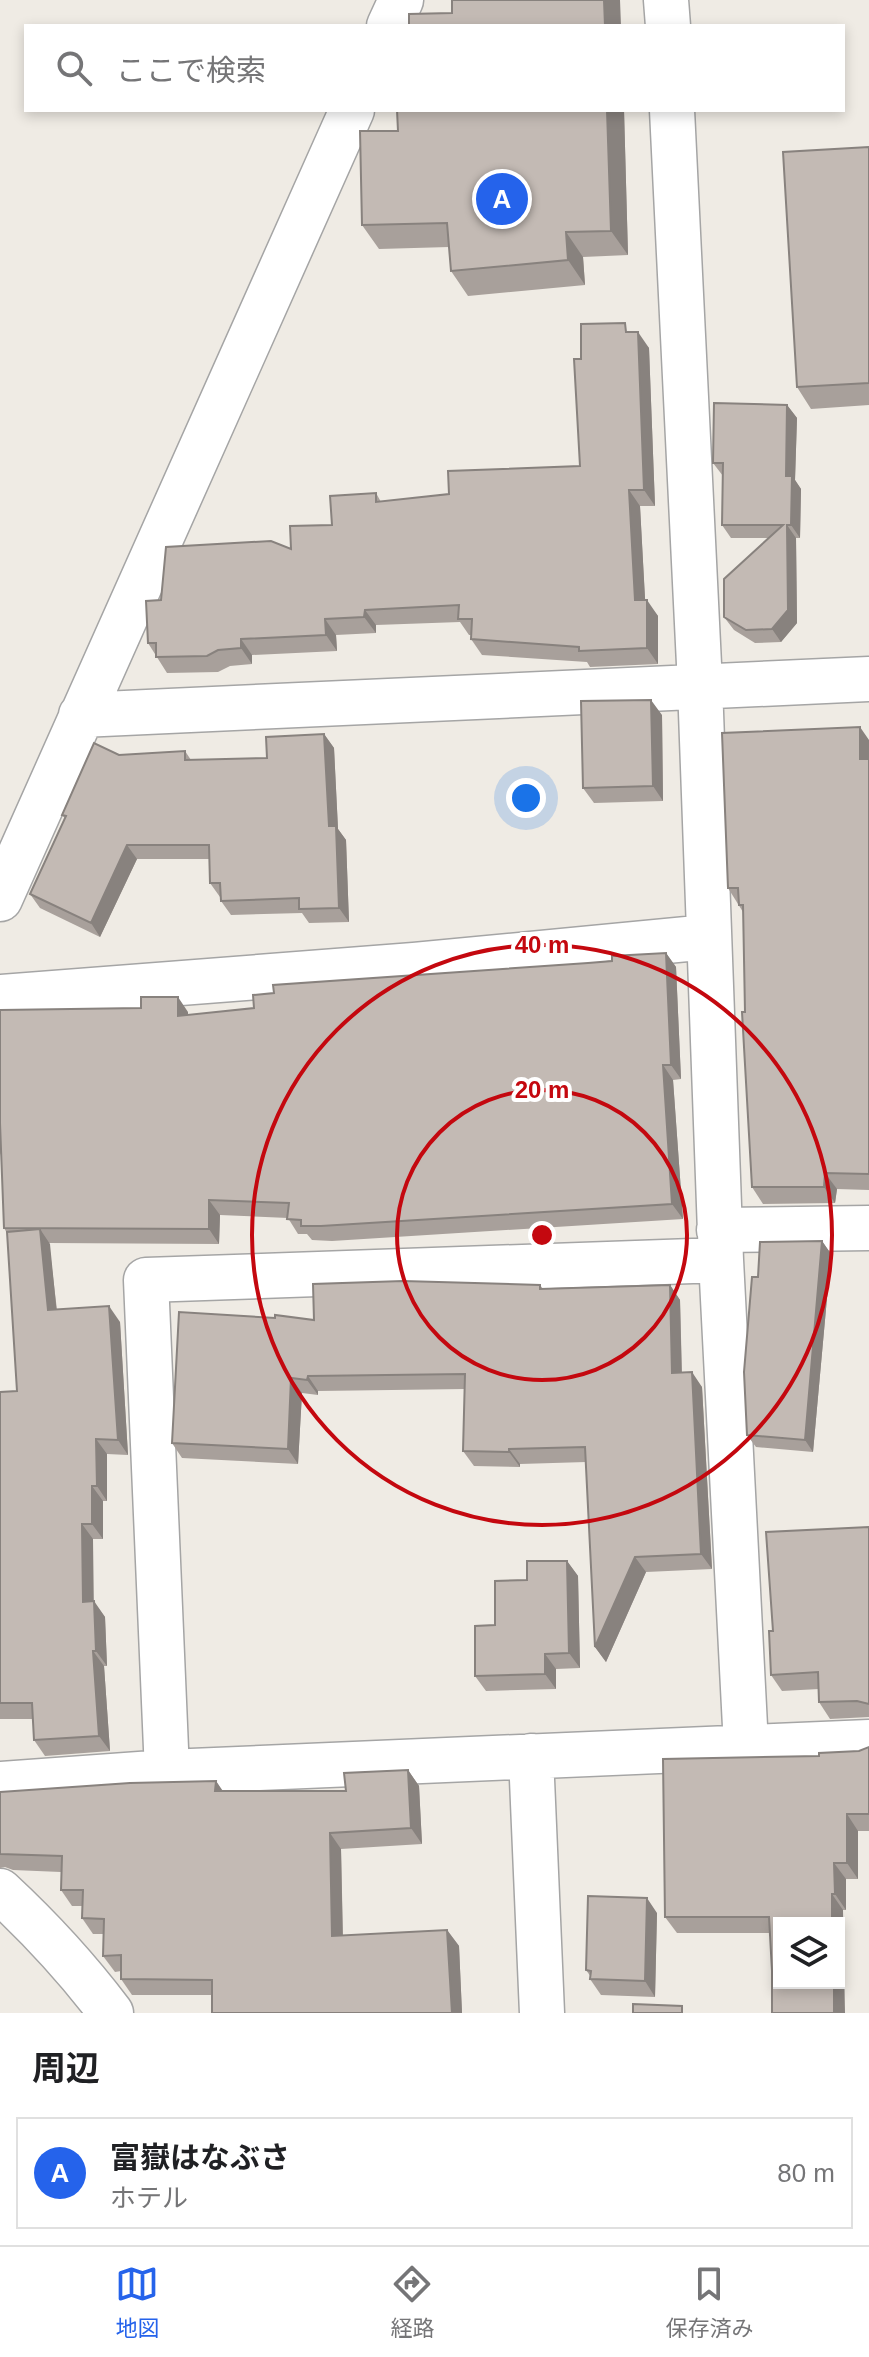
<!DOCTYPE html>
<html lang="ja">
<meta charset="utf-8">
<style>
:root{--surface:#fff;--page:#f2f2f2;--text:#202124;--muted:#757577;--line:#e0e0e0;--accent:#2563eb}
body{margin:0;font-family:Helvetica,"Noto Sans JP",sans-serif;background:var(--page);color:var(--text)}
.controls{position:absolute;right:24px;bottom:24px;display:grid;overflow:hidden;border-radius:0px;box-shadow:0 4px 12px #0003}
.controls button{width:72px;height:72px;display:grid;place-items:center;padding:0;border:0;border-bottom:2px solid var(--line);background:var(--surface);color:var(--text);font:40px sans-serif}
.you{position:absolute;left:526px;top:798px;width:28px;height:28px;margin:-20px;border:6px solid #fff;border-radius:50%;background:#1a73e8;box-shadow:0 0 0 12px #1a73e833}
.badge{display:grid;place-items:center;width:52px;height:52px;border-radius:50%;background:var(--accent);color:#fff;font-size:26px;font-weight:700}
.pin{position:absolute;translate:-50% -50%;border:4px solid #fff;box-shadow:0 2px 8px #0006}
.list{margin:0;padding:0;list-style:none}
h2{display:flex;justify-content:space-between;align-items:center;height:104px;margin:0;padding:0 32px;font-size:34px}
h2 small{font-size:26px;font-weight:400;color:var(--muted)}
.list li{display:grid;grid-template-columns:52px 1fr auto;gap:24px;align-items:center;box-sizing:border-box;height:112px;margin:0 16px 16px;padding:0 16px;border:2px solid var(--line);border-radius:0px}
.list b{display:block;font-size:30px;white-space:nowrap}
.list p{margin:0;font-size:26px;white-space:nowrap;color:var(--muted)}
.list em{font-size:26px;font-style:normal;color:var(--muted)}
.icon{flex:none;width:44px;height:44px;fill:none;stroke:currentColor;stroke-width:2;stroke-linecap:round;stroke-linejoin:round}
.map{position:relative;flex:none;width:869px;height:2013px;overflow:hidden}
.search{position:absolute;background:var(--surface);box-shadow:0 4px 12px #0003;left:24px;right:24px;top:24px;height:88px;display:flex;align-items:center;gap:20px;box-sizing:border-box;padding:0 28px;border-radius:0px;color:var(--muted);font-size:30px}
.sheet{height:232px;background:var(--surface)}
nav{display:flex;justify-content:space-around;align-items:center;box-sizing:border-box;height:112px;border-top:2px solid var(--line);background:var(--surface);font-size:22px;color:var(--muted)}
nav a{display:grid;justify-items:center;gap:4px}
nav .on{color:var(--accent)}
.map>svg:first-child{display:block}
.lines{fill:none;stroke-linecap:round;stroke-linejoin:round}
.street-casing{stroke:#a5a5a5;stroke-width:47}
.street{stroke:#fff;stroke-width:44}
.wall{fill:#a8a09b}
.shaded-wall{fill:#88827e}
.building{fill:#c3bab4;stroke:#88827e;stroke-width:2}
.ring{fill:none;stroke:#c4080f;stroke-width:4}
.centre{fill:#c4080f;stroke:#fff;stroke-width:4}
.ring-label{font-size:24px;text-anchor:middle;font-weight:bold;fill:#c4080f;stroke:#fff;stroke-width:8;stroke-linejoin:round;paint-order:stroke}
</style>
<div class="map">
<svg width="869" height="2013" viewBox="0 0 869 2013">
<rect width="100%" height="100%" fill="#efebe4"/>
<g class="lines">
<defs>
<path id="street" d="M666,0l2,26
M389,26l12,-26
M672,110l28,575 21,575 25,486
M81,715l788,-36
M0,899l352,-789
M0,997l414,-32 294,-28
M719,1230l150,-2
M531,1756l11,257
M167,1772l-21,-492 575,-20
M0,1784l167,-12 702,-30
M0,1891c41,38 77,77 111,122"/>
</defs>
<use href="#street" class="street-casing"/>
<use href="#street" class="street"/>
</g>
<path class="wall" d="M397,110h227l4,145 -45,2 2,28 -117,11 -17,-25 -2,-24 -70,2 -17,-24 36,-94z
M869,147v258l-58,4 -14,-22z
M632,332l17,16 6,158h-15l5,94 13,16v48l-68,3 -3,-5 -105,-7 -11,-16v-4h-2l-9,-13 -84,3v8l-40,2 1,16 -85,4v9l-22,2 -12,6 -51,1 -19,-30 13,-43 130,-51 41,-24 44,-32 5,9 68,-8 131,-28 1,-107z
M787,405l10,13 -2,62 6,9 -1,49h-4l1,85 -16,19 -26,1 -21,-13 -10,-13 45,-79h-38l-9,-13 1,-49 -10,-13z
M662,715l1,86 -69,2 -11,-15z
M324,734l10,14 4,81 8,11 3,82 -40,1 -7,-10 -71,2 -10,-14 -1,-4 -10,-14 -1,-24h-72l-37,78 -60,-29 -10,-14 35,-76 -3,-3 57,-60 66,-4 6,9 76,-2z
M869,740v450l-32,-1 -2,14 -72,1 -11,-17 -7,-175 -2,-100 -15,-24z
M666,953l10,14 5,112 -8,1 10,139 -351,22 -20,-1 -5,-6h-9l-10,-16 -68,-3 -1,29 -170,-1 8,67 63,12 8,133 -21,-1v47h-4v38h-10v62l12,16 2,49h-3l6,85 -65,5 -11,-16 -1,-21h-33v-327l17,-1 -10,-158 -3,-5 -3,-75 -1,2v-145l188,2v3l66,-7z
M822,1241l9,13 -18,198 -57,-5 -9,-12 11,-158z
M540,1285l3,4 127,-4 10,15 2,73 20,14 10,182 -66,3 -40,90 -11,-15 -9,-185 -66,2v3l-46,-1 -11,-15 2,-62 -147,2v4l-16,-2 -4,71 -116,-6 -10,-15 103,-125 39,2z
M869,1527v190l-39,2 -11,-17v-13l-37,2 -11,-16 2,-44z
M567,1561l11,15 2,92 -24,1v20l-70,2 -11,-15 20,-51 32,-45z
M869,1747v84h-11v48h-12v31h-3l-71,61 -2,-38h-93l-12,-16 154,-161 40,-5z
M408,1770l11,16 3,58 -81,5 2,87 104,-6 12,16 3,67h-250v-18h-80l-11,-16v-8l-6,1 -12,-16 1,-22h-11l-11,-16v-12h-10l-11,-16v-18l-48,-2 -8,-3 -5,1v-76l216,-11 6,10h124z
M657,1913l-2,84 -54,-2 -11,-16 1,-2 -5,-7z"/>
<path class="shaded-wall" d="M604,0h16l1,26h-16z
M607,110h17l4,145 -17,-24z
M566,232l17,25 2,28 -17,-25z
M638,332l11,16 6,158 -11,-16z
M787,405l10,13 -2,62 6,9 -1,49 -9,-13 -5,-49z
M629,490l11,16 6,110 -11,-16z
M787,525l9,13 1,85 -16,19 -9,-13z
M647,600l11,16v48l-11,-16z
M365,610l11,15v8l-12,-16z
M325,619l11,16 1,16 -11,-16z
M241,639l11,16v9l-11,-16z
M651,700l11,15 1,86 -10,-15z
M860,727l9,13v31l-9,-12z
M324,734l10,14 4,81 8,11 3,82 -10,-14 -10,-82z
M127,845l10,14 -37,78 -9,-14z
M666,953l10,14 5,112 -10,-14z
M178,997l10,15v19l-10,-15z
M663,1065l10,15 10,139 -11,-15z
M825,1173l12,16 -2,14 -11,-16z
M209,1200l11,15 -1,29 -10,-15z
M40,1229l10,15 8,81 -10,-15z
M822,1241l9,13 -18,198 -8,-12z
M670,1285l10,15 2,88 -10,-15z
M109,1306l11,16 8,133 -10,-15z
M692,1372l10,15 10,182 -11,-15z
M308,1376l10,15v4l-11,-15z
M291,1378l11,15 -4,71 -10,-15z
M96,1439l11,15v47l-10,-15z
M509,1449l11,15v3l-11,-15z
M92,1486l11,15v38l-11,-15z
M82,1524l11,15 1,78 -11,-15z
M635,1557l11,15 -40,90 -11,-15z
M567,1561l11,15 2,92 -11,-15z
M94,1601l11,16 2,49 -11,-15z
M93,1651l11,15 6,85 -11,-15z
M545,1654l11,15v20l-11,-15z
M408,1770l11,16 3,58 -11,-16z
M216,1781l11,16 -12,-6z
M847,1814l11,17v48l-11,-16z
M330,1833l11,16 2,103 -11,-16z
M834,1863l12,16v31l-11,-16z
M832,1894l11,16 2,103h-11v-30h5v-60h-7z
M647,1898l10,15 -2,84 -10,-16z
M447,1930l12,16 3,67h-10z"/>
<path class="building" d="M452,0h152l1,26h-196v-12l43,-1z
M397,110h210l4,121 -45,1 2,28 -117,11 -4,-48 -85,2 -2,-94h38z
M869,147v236l-72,4 -14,-235z
M625,323l1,9h12l6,158h-15l6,110h12v48l-68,3v-4l-108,-8 1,-20h-14l1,-14 -94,5 -1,7 -39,2 1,16 -85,4v9l-23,2 -11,6 -51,1v-14h-8l-2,-42 15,-1 5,-53 105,-6 20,8 -1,-23 42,-1 -2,-29 46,-3v9l73,-8 -1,-23 132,-5 -6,-107h7v-35z
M714,403l73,2 -1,71h6l-1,49h-4l1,85 -16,19 -26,1 -22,-13v-38l59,-54h-61l1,-62h-10z
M651,700l2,86 -70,2 -2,-87z
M860,727v32h9v415l-44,-1 -1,14h-72l-10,-175h3l-2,-107h-4l-1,-17h-10l-6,-155z
M324,734l5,92h7l3,82 -40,1v-11l-78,3 -1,-18h-10l-1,-38h-82l-36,78 -61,-29 36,-78 -4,-1 32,-72 25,12 66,-4v9l82,-2 -1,-21z
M666,953l5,112h-8l9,139 -351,22h-20v-6l-14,-1 2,-16 -80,-3v29l-205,-1 -4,-105v-113l141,-2v-11h37v19l76,-8 -1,-13 21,-2 -1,-8 315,-22 24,-2v-5z
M40,1229l8,81 61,-4 9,134 -22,-1 1,47h-5v38h-10l1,78 11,-1 2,50h-3l6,85 -65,4 -2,-37h-32v-311l17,-1 -10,-159z
M822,1241l-17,199 -58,-5 -3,-63 8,-95h6l2,-35z
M403,1281l137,4v4l130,-4 2,88 20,-1 9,182 -66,3 -40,90 -10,-200 -76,2v3l-46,-1 2,-77 -157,2 -1,4 -16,-2 -3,71 -116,-6 7,-131 96,6v-3l39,5 -1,-36z
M869,1527v177l-12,-3 -38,1 -1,-30 -47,3 -2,-44h4l-7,-99z
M527,1561h40l2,92 -24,1v20l-70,2v-50l20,-1v-44l32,-1z
M869,1747v67h-22v49h-13l1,31h-3v29h-53v60h55v30h-62v-42l-3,-54h-104l-2,-158 156,-3v-3l40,-2z
M408,1770l3,58 -81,5 2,103 115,-6 5,83h-240v-33l-91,-1v-24l-18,1 1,-37 -22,-1 1,-28h-22l1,-34 -62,-2v-62l130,-9 86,-2 -1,10h131l-2,-18z
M588,1896l59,2 -2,83 -55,-2 1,-8 -5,-1z
M633,2004l49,2v7h-49z"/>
<g class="ring">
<circle cx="542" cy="1235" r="145"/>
<circle cx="542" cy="1235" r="290"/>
</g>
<circle cx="542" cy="1235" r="12" class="centre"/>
<g class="ring-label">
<text x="542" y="953">40 m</text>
<text x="542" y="1098">20 m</text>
</g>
</svg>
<div class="controls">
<button><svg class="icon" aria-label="layers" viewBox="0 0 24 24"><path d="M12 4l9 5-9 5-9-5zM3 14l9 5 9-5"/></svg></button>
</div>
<div class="you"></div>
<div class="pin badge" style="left:502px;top:199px">A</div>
<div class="search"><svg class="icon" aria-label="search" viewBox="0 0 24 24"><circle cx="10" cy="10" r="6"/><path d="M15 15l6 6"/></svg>ここで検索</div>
</div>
<section class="sheet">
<h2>周辺<small></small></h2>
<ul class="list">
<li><span class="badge">A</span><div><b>富嶽はなぶさ</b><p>ホテル</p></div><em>80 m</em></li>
</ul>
</section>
<nav>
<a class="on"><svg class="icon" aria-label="map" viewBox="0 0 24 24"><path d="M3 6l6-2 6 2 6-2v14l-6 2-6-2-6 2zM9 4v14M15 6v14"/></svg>地図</a>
<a><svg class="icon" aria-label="directions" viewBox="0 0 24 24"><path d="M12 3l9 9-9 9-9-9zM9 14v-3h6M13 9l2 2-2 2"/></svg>経路</a>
<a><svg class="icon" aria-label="saved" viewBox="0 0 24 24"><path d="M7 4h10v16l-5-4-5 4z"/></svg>保存済み</a>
</nav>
